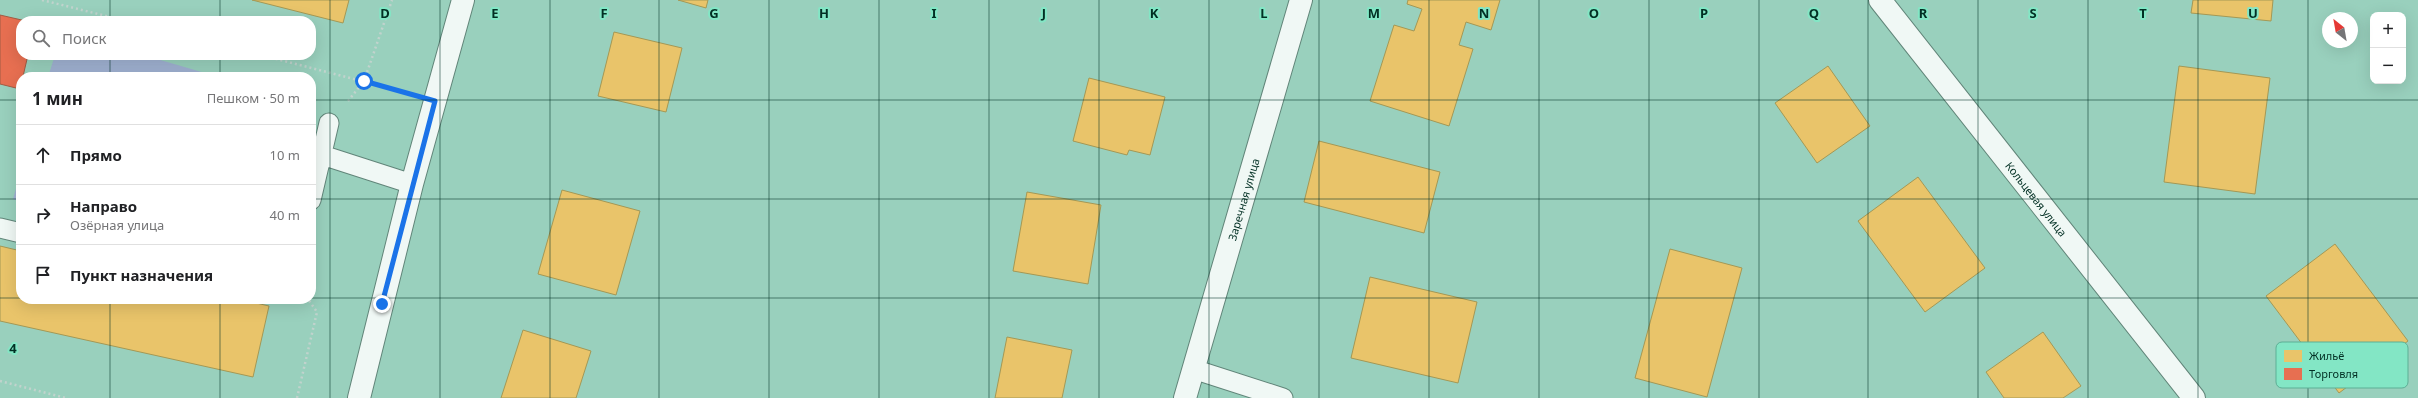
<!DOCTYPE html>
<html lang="ru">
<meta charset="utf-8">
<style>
:root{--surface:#fff;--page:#f6f6f6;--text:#202124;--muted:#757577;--line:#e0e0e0}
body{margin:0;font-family:"Noto Sans",sans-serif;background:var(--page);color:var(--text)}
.controls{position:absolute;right:12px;top:12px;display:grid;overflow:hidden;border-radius:8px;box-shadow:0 4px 16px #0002}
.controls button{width:36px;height:36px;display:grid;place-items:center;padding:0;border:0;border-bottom:1px solid var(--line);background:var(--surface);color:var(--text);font:20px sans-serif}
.compass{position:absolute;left:2322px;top:12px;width:36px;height:36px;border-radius:50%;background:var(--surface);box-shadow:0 4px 16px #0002;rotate:329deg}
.stop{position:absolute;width:12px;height:12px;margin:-9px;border:3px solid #1a73e8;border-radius:50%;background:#fff}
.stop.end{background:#1a73e8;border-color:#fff;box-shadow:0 1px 4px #0008}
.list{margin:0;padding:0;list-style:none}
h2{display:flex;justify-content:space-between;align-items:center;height:52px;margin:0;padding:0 16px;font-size:17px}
h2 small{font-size:13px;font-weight:400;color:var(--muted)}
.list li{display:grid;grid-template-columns:26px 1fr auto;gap:12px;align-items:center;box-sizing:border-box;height:60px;padding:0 16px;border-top:1px solid var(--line)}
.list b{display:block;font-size:15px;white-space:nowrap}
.list p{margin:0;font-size:13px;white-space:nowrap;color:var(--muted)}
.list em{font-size:13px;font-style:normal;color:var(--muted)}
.icon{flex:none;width:22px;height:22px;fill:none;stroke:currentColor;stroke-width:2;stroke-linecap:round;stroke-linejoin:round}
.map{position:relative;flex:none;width:2418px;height:398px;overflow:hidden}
.search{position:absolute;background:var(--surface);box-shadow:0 4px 16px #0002;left:16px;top:16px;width:300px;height:44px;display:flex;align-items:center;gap:10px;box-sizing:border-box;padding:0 14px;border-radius:16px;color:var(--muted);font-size:15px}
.panel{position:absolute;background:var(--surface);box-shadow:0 4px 16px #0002;left:16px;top:72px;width:300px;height:232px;border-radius:16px}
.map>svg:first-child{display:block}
.green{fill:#a0b2d2}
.homes{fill:#e9c46a;stroke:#a49855}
.shops{fill:#e76f51;stroke:#a25c44}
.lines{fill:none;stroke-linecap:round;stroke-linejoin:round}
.lane-casing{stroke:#618579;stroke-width:21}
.street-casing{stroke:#618579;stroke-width:24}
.path{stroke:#c1d3cd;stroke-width:2.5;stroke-dasharray:2 3;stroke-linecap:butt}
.lane{stroke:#f0f8f5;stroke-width:19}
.street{stroke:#f0f8f5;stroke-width:22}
.route{stroke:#1a73e8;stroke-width:5}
.grid{fill:none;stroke:#023024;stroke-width:1;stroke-opacity:0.55}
.labels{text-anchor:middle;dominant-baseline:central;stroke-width:4;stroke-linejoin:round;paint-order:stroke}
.street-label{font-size:11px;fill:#023024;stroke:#83e6c5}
.key{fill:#83e6c5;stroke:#5caf95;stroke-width:1}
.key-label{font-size:11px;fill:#023024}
.grid-label{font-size:13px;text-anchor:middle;font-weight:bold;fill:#023024;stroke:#83e6c5;stroke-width:4;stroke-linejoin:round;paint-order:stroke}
</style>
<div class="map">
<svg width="2418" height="398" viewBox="0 0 2418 398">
<rect width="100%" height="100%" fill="#99d0bd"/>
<path class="green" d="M55,55h88l76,22h-171z
M21,171v31l-8,-3z"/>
<path class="homes" d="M252,0h97l-6,23z
M678,0h30l-2,8z
M1408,0h92l-9,30 -25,-8 -7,23 14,4 -24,77 -79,-25 24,-76 20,6 8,-22 -15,-5z
M2193,0h80l-2,21 -80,-8z
M614,32l68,16 -16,64 -68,-16z
M1828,66l42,60 -53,37 -42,-60z
M2179,66l91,12 -15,116 -91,-12z
M1089,78l76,19 -15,58 -21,-5 -2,5 -54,-14z
M1319,141l121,31 -16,61 -120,-31z
M1918,177l67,91 -60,44 -67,-91z
M562,190l78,21 -24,84 -78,-21z
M1027,192l74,13 -13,79 -75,-13z
M2335,244l73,97 -69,52 -73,-97z
M0,246l21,5v48h218l30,7 -16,71 -253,-56z
M1670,249l72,19 -35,129 -72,-19z
M1370,277l107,25 -19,81 -107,-25z
M523,330l68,21 -15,47h-75z
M2043,332l38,54 -18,12h-59l-18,-26z
M1007,337l65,13 -10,48h-67z"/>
<path class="shops" d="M0,15l26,6h-5v34h7l-8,34 -20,-5z"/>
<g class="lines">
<defs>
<path id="lane" d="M322,155l90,29
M311,200l18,-77
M0,228l21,5
M1193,369l90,29"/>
<g id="street">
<path id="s1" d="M1880,0l314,398"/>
<path d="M359,398l53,-214 51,-184"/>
<path id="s2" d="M1185,398l116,-398"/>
</g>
</defs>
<use href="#lane" class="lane-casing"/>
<use href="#street" class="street-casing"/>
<path class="path" d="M42,0l84,21
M261,55l143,37
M348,101l16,-20 28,-81
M0,381l66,17
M297,398l20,-86 -9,-13"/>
<use href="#lane" class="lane"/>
<use href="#street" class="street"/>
</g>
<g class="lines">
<path class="route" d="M364,81l71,20 -53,203"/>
</g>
<path class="grid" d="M110,0v21M220,0v21M330,0v398M440,0v398M550,0v398M659,0v398M769,0v398M879,0v398M989,0v398M1099,0v398M1209,0v398M1319,0v398M1429,0v398M1539,0v398M1649,0v398M1759,0v398M1868,0v398M1978,0v398M2088,0v398M2198,0v398M2308,0v398M110,55v22M220,55v22M0,100h21M311,100h2107M0,199h21M311,199h2107M0,298h21M311,298h2107M110,299v99M220,299v99"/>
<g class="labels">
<g class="street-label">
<text stroke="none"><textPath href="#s2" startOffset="207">Заречная улица</textPath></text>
<text stroke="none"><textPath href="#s1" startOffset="253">Кольцевая улица</textPath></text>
</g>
</g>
<rect x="2276" y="342" width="132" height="46" rx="6" class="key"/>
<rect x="2284" y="350" width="18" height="12" fill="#e9c46a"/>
<rect x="2284" y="368" width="18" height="12" fill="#e76f51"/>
<g class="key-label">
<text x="2309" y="360">Жильё</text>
<text x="2309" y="378">Торговля</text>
</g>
<g class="grid-label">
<text x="385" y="18">D</text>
<text x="495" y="18">E</text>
<text x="604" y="18">F</text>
<text x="714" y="18">G</text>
<text x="824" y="18">H</text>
<text x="934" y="18">I</text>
<text x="1044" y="18">J</text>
<text x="1154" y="18">K</text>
<text x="1264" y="18">L</text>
<text x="1374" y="18">M</text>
<text x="1484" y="18">N</text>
<text x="1594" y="18">O</text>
<text x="1704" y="18">P</text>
<text x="1814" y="18">Q</text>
<text x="1923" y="18">R</text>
<text x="2033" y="18">S</text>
<text x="2143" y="18">T</text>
<text x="2253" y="18">U</text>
<text x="13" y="353">4</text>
</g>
</svg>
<div class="controls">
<button>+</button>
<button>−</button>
</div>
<svg class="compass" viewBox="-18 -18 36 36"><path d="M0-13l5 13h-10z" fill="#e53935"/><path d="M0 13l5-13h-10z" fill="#757577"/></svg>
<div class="stop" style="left:364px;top:81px"></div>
<div class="stop end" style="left:382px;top:304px"></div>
<div class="search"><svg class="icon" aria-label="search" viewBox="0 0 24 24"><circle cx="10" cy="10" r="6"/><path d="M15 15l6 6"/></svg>Поиск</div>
<section class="panel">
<h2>1 мин<small>Пешком · 50 m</small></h2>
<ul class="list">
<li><svg class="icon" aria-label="ahead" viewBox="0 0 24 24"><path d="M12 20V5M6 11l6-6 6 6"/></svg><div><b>Прямо</b></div><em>10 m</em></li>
<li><svg class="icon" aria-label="right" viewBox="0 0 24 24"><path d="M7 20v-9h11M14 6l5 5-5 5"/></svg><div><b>Направо</b><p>Озёрная улица</p></div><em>40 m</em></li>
<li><svg class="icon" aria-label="arrive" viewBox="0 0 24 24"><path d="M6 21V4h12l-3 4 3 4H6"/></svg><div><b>Пункт назначения</b></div></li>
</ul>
</section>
</div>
